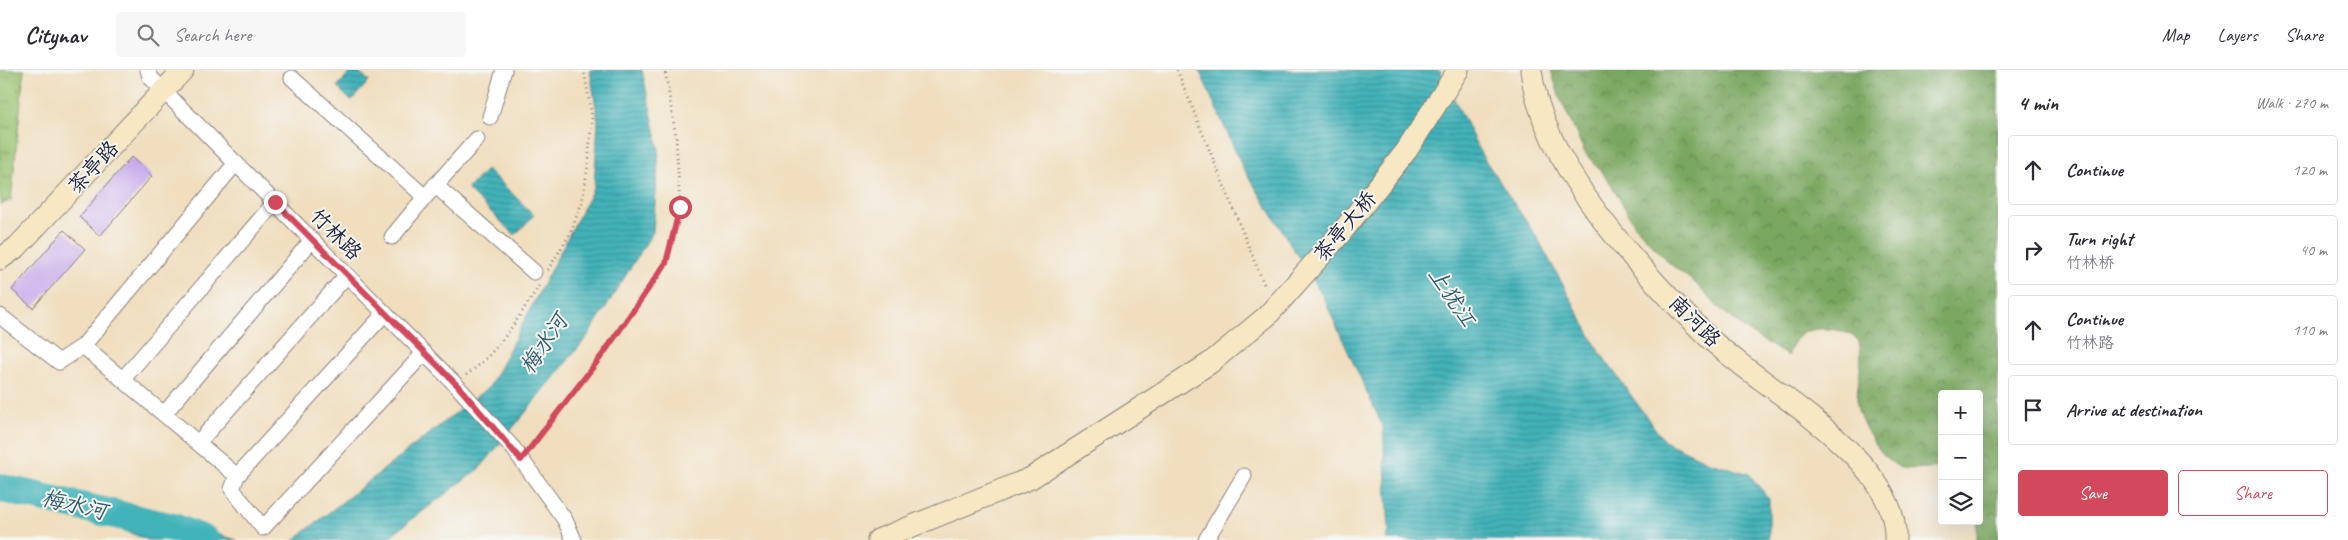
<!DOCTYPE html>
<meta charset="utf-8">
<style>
:root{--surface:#fff;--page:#f7f7f7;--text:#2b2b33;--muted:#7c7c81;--line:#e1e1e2;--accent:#d1495b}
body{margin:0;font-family:Caveat,"LXGW WenKai TC",sans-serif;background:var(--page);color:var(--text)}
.controls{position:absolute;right:15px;bottom:15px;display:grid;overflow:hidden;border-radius:5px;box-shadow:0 5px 20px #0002}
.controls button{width:45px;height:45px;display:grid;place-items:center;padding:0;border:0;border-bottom:1px solid var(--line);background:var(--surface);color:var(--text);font:25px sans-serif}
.stop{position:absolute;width:15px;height:15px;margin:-11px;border:4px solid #d1495b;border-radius:50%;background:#fff}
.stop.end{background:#d1495b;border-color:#fff;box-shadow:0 1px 5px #0008}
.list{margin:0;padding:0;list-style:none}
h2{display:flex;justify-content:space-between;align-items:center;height:65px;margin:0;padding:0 20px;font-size:21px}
h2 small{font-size:16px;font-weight:400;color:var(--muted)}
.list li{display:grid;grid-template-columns:32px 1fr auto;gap:15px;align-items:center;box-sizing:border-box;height:70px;margin:0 10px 10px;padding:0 10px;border:1px solid var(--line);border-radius:5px}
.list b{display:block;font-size:19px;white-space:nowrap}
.list p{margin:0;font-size:16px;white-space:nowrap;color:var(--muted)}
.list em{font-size:16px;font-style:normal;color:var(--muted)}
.actions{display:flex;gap:10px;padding:15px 20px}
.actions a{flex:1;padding:11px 0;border:1px solid var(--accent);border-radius:5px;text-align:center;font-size:18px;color:var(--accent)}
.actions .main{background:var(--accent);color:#fff}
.icon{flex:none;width:28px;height:28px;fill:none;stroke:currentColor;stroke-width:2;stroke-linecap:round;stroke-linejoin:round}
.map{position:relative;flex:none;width:1998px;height:470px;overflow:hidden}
header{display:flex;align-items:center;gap:30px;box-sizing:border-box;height:70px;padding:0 25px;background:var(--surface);border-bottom:1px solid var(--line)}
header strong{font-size:24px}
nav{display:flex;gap:28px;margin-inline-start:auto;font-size:18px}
.search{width:350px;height:45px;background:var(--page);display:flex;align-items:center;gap:12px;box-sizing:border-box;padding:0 18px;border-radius:5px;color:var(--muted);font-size:19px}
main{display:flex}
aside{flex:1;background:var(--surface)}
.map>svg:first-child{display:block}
.forest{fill:url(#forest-crowns);stroke:#4e644e}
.park{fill:url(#park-tufts);stroke:#5d7254}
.water{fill:url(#water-rules);stroke:#326a7a}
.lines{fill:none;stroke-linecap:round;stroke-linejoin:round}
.river{stroke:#43b3b9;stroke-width:29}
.building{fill:#c6a9ec}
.street-casing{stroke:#89807c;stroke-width:17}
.secondary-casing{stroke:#89807c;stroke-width:23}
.path{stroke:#89807c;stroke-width:3;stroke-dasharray:1 4;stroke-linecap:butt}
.street{stroke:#fff;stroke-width:15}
.secondary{stroke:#f7e8c3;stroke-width:21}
.route{stroke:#d1495b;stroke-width:6}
.labels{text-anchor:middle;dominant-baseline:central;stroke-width:4;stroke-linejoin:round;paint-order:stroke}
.street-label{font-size:21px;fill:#22223b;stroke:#f6f6f2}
.water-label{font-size:22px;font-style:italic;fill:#2f5c6d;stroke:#f6f6f2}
</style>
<header>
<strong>Citynav</strong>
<div class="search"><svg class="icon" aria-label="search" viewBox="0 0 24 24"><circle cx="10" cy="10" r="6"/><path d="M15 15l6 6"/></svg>Search here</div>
<nav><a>Map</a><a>Layers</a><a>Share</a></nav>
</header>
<main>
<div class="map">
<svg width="1998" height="470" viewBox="0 0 1998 470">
<defs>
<pattern id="forest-crowns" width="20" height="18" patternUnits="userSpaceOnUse" patternTransform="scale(1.25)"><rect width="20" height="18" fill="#7aa761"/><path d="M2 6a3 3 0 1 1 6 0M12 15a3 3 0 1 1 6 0" fill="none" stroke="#648851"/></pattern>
<pattern id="park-tufts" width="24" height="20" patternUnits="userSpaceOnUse" patternTransform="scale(1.25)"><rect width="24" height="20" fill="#98c16e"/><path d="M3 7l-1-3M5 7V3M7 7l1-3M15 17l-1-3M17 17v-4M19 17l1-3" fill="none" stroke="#7c9c5c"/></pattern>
<pattern id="water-rules" width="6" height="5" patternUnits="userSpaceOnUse" patternTransform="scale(1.25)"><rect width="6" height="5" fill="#43b3b9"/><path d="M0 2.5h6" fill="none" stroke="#389198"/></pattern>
</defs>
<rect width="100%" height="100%" fill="#f6f6f2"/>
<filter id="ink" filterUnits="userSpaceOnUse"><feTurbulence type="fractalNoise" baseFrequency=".02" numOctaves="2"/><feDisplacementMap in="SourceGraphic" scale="10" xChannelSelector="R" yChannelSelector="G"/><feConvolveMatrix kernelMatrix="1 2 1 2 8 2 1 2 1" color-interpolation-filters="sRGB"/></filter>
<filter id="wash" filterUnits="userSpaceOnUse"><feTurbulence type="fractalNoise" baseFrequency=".0096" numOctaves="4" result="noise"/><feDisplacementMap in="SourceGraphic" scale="20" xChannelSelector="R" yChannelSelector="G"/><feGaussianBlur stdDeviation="1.12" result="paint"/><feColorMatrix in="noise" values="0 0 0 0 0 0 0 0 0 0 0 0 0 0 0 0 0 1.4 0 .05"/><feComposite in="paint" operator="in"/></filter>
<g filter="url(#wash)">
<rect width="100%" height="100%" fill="#f0debe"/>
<path class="forest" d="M1551,0h447v470h-21l2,-146h-37v74c-13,-1 -26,2 -39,0 -19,-3 -46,-48 -46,-66 0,-21 7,-40 2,-61 -11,-12 -40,-16 -56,-8 -8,5 -12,15 -15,23l-42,-26 -28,-23 -24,-25 -25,-19 -33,-36 -27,-46 -24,-28 -26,-57z"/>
<path class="park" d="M0,0h24l-13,130 -11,5z"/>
<path class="water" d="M352,0h4l13,11 -18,20 -14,-14z
M590,0h52l17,79 -6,83 -66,105 -106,130 -96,73h-91l196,-154 104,-199 4,-66z
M1199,0h241l41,84 57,85 61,112 65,90 43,20 42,13 20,25v41h-383l3,-8 -6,-105 -61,-132 -80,-129z
M487,99l47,46 -19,20 -48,-46z
M123,437l114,33h-89l-33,-13z"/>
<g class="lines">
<path class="river" d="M0,418l175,40 30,12"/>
</g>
<g id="blocks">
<path class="building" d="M131,87l21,19 -52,60 -21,-19z
M64,160l21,19 -52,59 -21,-18z"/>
</g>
</g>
<g filter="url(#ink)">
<use href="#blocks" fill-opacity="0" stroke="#89807c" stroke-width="1"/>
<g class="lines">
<defs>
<path id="street" d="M148,0l2,7 14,14 293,295 56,62 52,72 9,20
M292,8l133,119 52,-58
M490,47l14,-47
M435,115l99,87
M392,167l33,-40
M0,246l59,46 24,-16 154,130 -5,13 31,39 161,-175
M83,276l153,-183
M123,309l152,-177
M164,344l148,-174
M198,373l149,-168
M237,406l148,-163
M1206,470l38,-64"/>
<path id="secondary" d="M1531,0c11,95 109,200 175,265 52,52 194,123 189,205
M0,189l17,-12 166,-177
M878,470l153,-62 179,-115 57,-47 74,-83 66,-83 51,-80"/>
</defs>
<use href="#street" class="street-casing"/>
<use href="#secondary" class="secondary-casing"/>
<path class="path" d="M1177,0l88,217
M548,200l22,-36 12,-32 6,-37 4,-48 -8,-47
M466,305c33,-23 51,-56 73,-89
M531,377l72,-93 63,-91 14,-56 -4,-70 -11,-67"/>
<use href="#street" class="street"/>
<use href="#secondary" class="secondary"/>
</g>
</g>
<g class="lines" filter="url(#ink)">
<path class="route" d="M275,132l183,184 63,74 82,-106 63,-91 14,-56"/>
</g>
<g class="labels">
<g class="street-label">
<text transform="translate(93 97) rotate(-47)">茶亭路</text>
<text transform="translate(1345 156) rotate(-50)">茶亭大桥</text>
<text transform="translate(336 164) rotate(45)">竹林路</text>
<text transform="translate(1695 251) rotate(45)">南河路</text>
</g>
<g class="water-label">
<text transform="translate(1452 227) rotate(56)">上犹江</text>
<text transform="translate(544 274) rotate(-56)">梅水河</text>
<text transform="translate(74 435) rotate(13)">梅水河</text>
</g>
</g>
</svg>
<div class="controls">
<button>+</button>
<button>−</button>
<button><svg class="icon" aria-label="layers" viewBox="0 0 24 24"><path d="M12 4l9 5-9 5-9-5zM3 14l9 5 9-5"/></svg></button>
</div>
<div class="stop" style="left:680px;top:137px"></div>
<div class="stop end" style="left:275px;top:132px"></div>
</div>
<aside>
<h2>4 min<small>Walk · 270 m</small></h2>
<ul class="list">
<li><svg class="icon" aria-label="ahead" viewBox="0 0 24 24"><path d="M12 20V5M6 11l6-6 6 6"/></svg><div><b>Continue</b></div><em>120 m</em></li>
<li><svg class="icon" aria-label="right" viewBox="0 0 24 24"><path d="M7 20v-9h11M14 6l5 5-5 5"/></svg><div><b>Turn right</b><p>竹林桥</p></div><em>40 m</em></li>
<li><svg class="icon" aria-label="ahead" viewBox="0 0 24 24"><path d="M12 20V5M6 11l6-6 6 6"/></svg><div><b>Continue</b><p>竹林路</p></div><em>110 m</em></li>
<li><svg class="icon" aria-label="arrive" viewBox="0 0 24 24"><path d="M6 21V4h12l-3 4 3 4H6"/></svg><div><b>Arrive at destination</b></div></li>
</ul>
<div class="actions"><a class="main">Save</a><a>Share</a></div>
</aside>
</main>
